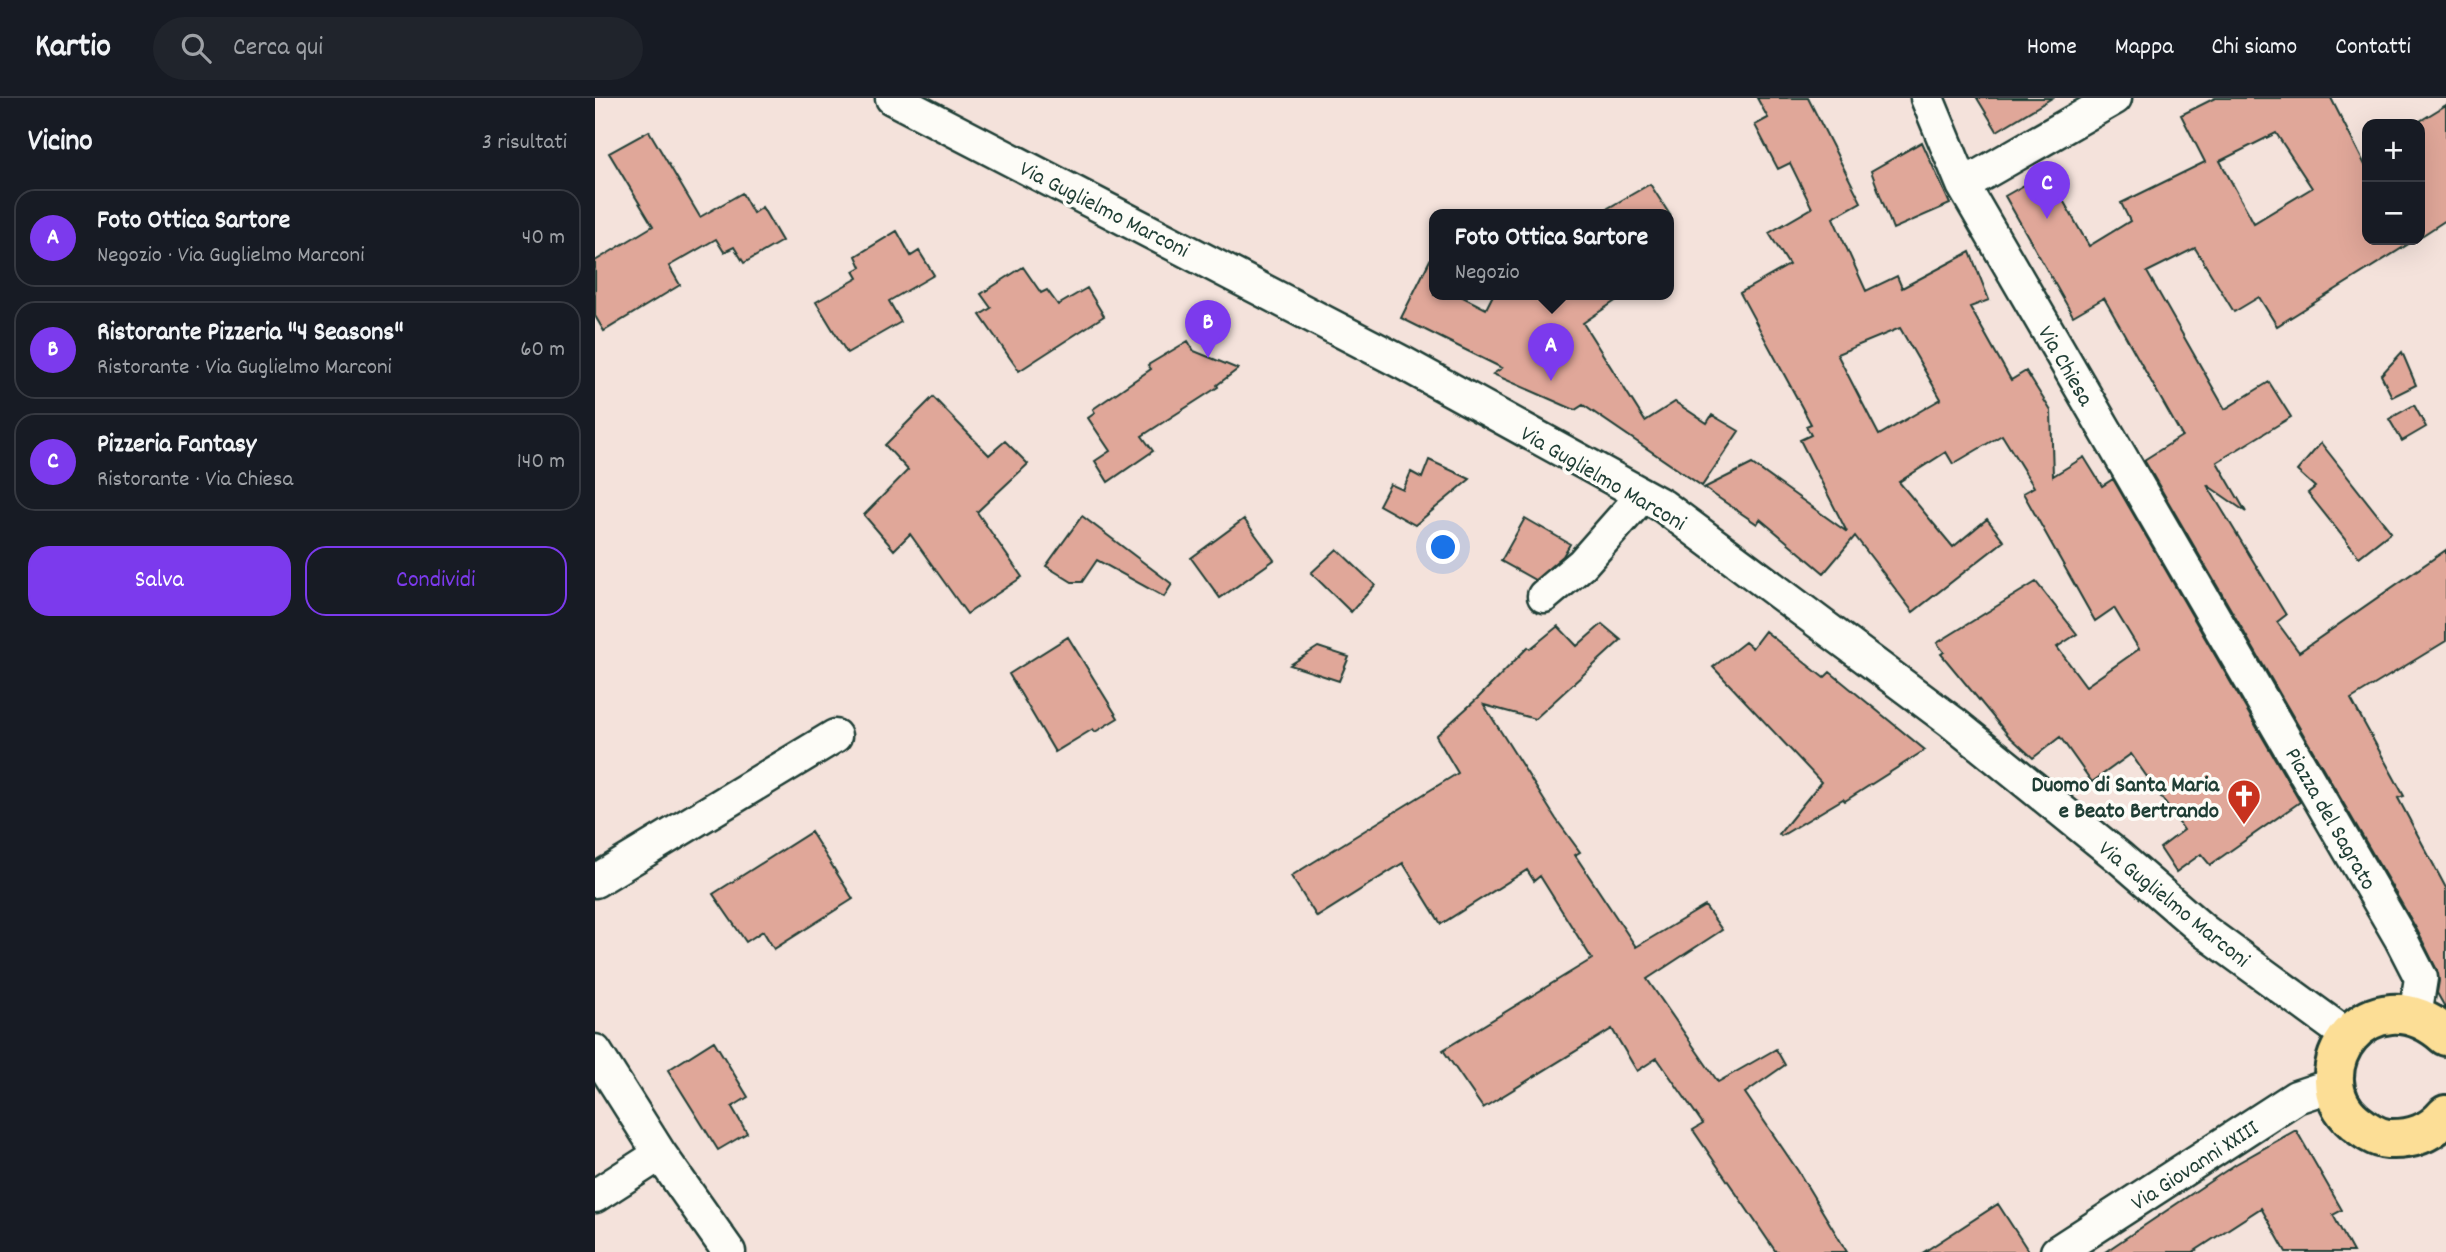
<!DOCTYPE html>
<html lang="it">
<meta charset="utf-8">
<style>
body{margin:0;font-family:Dekko,sans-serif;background:#20242c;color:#f1f3f6}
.controls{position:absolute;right:21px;top:21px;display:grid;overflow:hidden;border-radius:14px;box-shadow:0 7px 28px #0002}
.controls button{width:63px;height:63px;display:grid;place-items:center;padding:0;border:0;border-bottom:2px solid #363941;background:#171b24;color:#f1f3f6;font:35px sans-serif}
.you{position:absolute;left:849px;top:450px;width:24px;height:24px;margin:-18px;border:5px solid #fff;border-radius:50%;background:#1a73e8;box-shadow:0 0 0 10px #1a73e833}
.badge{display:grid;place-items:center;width:46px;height:46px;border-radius:50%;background:#7c3aed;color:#fff;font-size:23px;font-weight:700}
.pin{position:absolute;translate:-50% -58px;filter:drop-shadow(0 2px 4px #0008)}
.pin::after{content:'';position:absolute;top:37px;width:24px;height:21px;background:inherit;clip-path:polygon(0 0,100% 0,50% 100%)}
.popup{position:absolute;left:834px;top:111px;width:245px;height:91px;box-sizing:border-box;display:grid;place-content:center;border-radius:14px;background:#171b24;filter:drop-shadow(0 2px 5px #0005);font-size:23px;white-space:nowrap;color:#9ea1a6}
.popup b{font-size:26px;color:#f1f3f6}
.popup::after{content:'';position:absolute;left:50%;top:100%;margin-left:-14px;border:14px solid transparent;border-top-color:#171b24}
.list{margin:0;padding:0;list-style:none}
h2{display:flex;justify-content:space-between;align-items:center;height:91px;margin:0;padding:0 28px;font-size:30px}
h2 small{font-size:23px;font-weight:400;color:#9ea1a6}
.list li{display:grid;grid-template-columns:46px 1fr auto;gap:21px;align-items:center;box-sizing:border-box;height:98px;margin:0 14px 14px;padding:0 14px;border:2px solid #363941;border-radius:21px}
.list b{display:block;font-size:26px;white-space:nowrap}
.list p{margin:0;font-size:23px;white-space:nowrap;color:#9ea1a6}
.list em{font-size:23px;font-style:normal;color:#9ea1a6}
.actions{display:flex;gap:14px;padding:21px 28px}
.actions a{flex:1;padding:16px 0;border:2px solid #7c3aed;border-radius:21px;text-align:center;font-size:24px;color:#7c3aed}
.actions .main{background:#7c3aed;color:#fff}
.icon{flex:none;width:38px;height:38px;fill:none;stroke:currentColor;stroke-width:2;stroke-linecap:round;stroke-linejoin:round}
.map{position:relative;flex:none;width:1851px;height:1154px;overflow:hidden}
header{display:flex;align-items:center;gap:42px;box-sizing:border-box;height:98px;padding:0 35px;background:#171b24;border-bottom:2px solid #363941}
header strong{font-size:33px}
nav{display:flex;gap:38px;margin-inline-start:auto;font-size:24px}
.search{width:490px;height:63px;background:#20242c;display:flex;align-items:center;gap:18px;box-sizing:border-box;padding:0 24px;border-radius:38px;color:#9ea1a6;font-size:26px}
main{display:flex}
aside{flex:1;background:#171b24}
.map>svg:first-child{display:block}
.building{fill:#e0a799;stroke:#1f3d34;stroke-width:2;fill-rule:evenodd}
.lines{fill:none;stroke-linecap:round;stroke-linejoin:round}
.minor-casing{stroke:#1f3d34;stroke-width:37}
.major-casing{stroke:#1f3d34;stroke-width:44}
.minor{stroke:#fdfcf7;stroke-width:32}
.major{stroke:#fcde96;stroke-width:38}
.labels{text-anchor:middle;stroke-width:7;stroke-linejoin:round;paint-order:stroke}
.street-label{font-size:23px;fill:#1f3d34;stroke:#fdfcf7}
.poi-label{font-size:23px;font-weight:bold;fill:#1f3d34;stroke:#fdfcf7;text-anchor:end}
</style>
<header>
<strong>Kartio</strong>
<div class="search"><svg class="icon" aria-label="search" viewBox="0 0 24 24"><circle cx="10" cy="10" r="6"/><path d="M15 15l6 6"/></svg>Cerca qui</div>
<nav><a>Home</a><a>Mappa</a><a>Chi siamo</a><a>Contatti</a></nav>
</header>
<main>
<aside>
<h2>Vicino<small>3 risultati</small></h2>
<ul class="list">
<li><span class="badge">A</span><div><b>Foto Ottica Sartore</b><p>Negozio · Via Guglielmo Marconi</p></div><em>40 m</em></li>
<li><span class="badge">B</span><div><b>Ristorante Pizzeria &quot;4 Seasons&quot;</b><p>Ristorante · Via Guglielmo Marconi</p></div><em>60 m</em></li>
<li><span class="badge">C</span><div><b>Pizzeria Fantasy</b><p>Ristorante · Via Chiesa</p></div><em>140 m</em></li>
</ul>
<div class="actions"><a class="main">Salva</a><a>Condividi</a></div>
</aside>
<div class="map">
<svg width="1851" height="1154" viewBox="0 0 1851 1154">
<rect width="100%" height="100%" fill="#f4e2db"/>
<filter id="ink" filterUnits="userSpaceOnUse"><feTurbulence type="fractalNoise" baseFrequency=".0143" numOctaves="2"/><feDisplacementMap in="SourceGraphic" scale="14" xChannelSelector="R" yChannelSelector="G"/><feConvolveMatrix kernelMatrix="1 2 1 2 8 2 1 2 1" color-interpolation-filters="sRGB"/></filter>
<g filter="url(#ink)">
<path class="building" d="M1162 0H1213L1266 104 1238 120 1271 193 1302 178 1307 190 1375 154 1394 202 1375 209 1416 282 1431 273 1456 313 1458 378 1489 359 1507 388 1518 381 1705 704 1615 767 1606 756 1581 774 1565 750 1589 732 1536 656 1497 684 1465 639 1438 660 1413 637 1346 556 1349 554 1342 545 1441 484 1482 536 1462 549 1491 588 1544 551 1519 510 1500 523 1428 395 1439 389 1407 337 1358 366 1351 354 1304 384 1358 449 1392 421 1409 443 1318 514 1260 438 1229 475 1165 421 1162 426 1109 390 1157 366 1252 434 1205 342 1216 337 1211 328 1216 326 1145 195 1194 167 1174 135 1217 110 1195 65 1183 71 1160 27 1173 20ZM1305 230 1346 301 1284 337 1242 256Z
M1382 0H1457L1402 33Z
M1620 0H1736L1772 71V142H1820L1682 228 1664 199 1639 214 1600 150 1552 174 1630 311 1674 284 1696 319 1622 364 1651 414 1612 387 1691 517 1682 524 1704 554 1851 452V543L1756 601 1809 698 1803 700 1851 790V911L1842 895 1844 883 1842 872 1822 832 1549 362 1587 338 1509 200 1478 218 1410 98 1452 74 1494 148 1535 123 1526 105 1610 64 1586 17ZM1681 35 1717 90 1659 125 1625 63Z
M1851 7V122L1825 139V23Z
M54 33 105 119 147 95 158 115 167 109 187 143 149 165 139 149 129 154 121 141 74 168 85 187 9 233 0 218V163L58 128 14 55Z
M1327 44 1355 106 1298 131 1276 73Z
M1055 86 1075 117H1001Z
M302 133 316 158 324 153 339 177 294 203 306 224 252 255 221 204 263 180 259 173 266 169 261 158Z
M839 154V197H864L891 211 898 197H1029L988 225 1050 323 1080 304 1112 325 1117 317 1144 333 1107 388 988 307 980 312 898 276 907 270 806 220Z
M428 169 446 195 452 192 463 207 492 190 509 218 424 273 385 217 396 210 386 196Z
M593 243 599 253 643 271 622 287 623 289 547 338 558 353 513 384 500 363 515 353 493 320 500 315 498 311 556 271 553 267Z
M1807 254 1821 287 1797 299 1786 277Z
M338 299 394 357 410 343 433 366 382 414 427 479 372 516 315 436 299 452 269 417 313 372 290 347Z
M1819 307 1831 329 1807 343 1794 321Z
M1726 345 1796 434 1764 459 1713 395 1720 389 1702 373Z
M834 362 875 381 820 427 784 407 795 386 808 392 816 374 827 380Z
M487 418 577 486 569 499 502 462 487 484H477L451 468Z
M930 420 975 446 968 458 940 482 906 463Z
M649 421 679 462 625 500 596 460Z
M742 451 780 487 756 514 716 475Z
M1007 526 1026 542 940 621 889 607 961 721 985 754 980 757 1041 849 1110 808 1127 832 1052 881 1123 984 1181 951 1190 967 1150 995 1203 1073 1252 1154H1181L1098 1032 1108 1026 1062 960 1042 973 1017 931 888 1010 848 952 997 861 945 778 939 783 932 772 846 826 808 765 722 819 696 778 863 675 841 638 884 599 933 549 935 551 963 528 982 548Z
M1170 533 1229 580 1235 574 1330 652 1250 703 1248 701 1186 738 1184 736 1226 684 1118 569 1150 544 1157 550Z
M473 539 523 620 500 634 498 631 460 654 414 576Z
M723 549 754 559 744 583 695 567Z
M216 734 258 801 179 851 168 833 151 844 118 796Z
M119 943 153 999 137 1009 152 1035 123 1052 73 972Z
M1701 1032 1747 1112 1738 1117 1758 1154H1691L1666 1110 1598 1154H1510L1641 1066Z
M1403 1106 1434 1154H1329Z"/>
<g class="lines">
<g class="minor-casing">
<path id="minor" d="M297 0 808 265 1068 408 1357 624 1525 760 1609 833 1753 938
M1332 0 1368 87 1806 841 1826 880 1820 918
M1368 87 1520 0
M949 498 987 466 1048 397
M0 783 240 638
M0 953 65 1056 0 1098
M65 1056 134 1154
M1462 1154 1701 999 1740 986"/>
</g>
<g class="major-casing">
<path id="major" d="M1851 938C1774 870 1702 976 1760 1024 1770 1032 1781 1040 1793 1041 1817 1042 1836 1035 1851 1017"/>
</g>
<use href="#minor" class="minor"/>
<use href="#major" class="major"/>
</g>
</g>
<defs>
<g id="church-pin" transform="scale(1.75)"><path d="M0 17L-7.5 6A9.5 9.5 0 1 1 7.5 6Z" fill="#c8321e" stroke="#fdfcf7"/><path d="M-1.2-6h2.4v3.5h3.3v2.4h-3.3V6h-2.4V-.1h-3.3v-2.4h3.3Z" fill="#fff"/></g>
</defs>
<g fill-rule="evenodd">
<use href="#church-pin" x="1649" y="698"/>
</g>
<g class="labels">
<g class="street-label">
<text transform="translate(510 110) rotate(27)" y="8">Via Guglielmo Marconi</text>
<text transform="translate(1472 267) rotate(60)" y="8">Via Chiesa</text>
<text transform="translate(1009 379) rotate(30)" y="8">Via Guglielmo Marconi</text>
<text transform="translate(1737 720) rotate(60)" y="8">Piazza del Sagrato</text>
<text transform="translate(1580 805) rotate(39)" y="8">Via Guglielmo Marconi</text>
<text transform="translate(1599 1066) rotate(-33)" y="8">Via Giovanni XXIII</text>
</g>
<g class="poi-label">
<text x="1624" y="693">Duomo di Santa Maria<tspan x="1624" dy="26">e Beato Bertrando</tspan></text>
</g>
</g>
</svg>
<div class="controls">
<button>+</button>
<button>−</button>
</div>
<div class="you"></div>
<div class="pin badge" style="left:956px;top:283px">A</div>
<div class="popup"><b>Foto Ottica Sartore</b>Negozio</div>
<div class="pin badge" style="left:613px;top:260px">B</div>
<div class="pin badge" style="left:1452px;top:121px">C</div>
</div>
</main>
